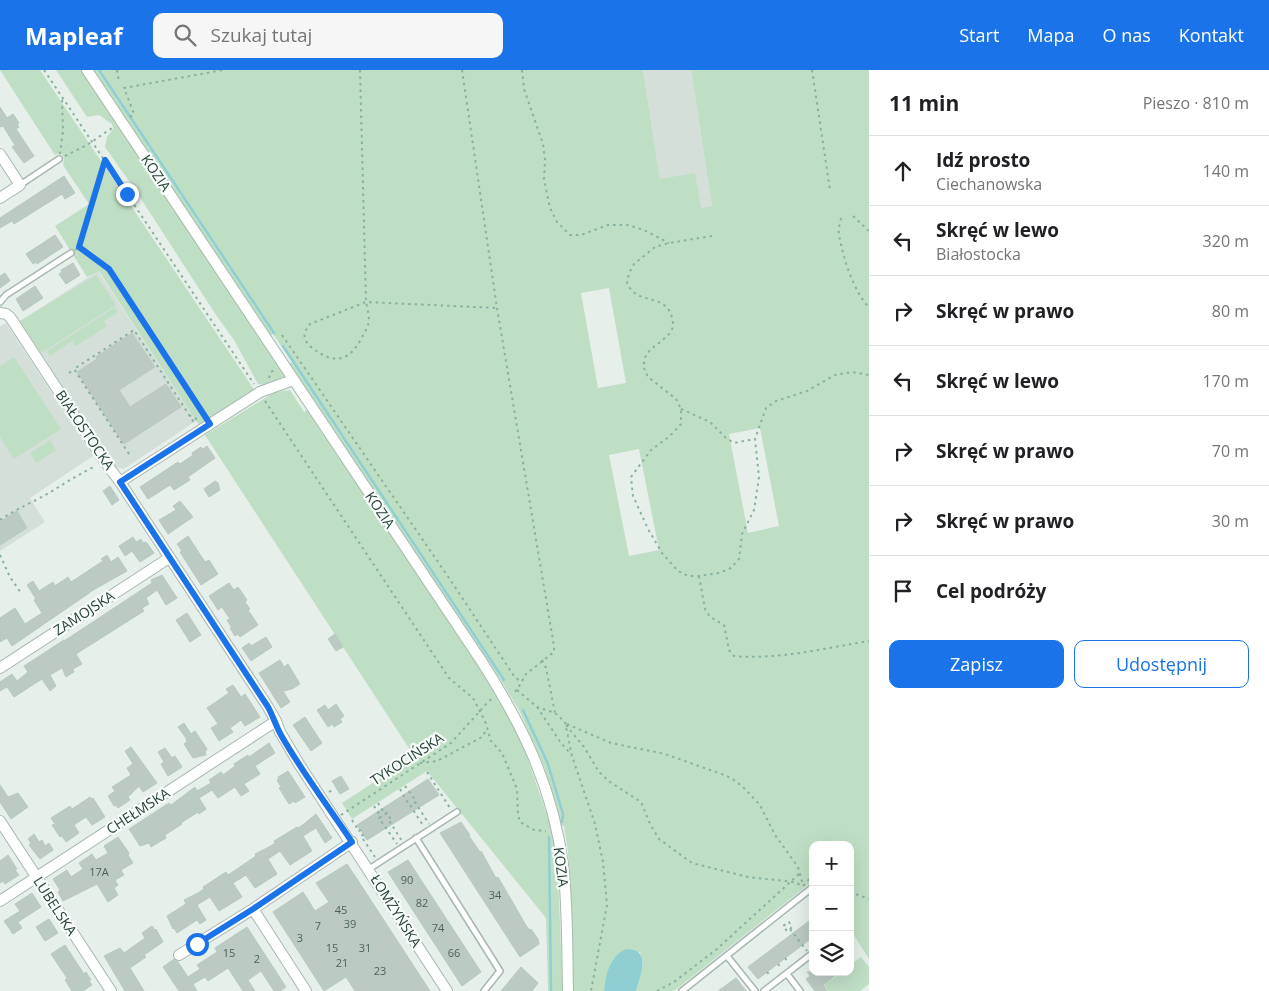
<!DOCTYPE html>
<html lang="pl">
<meta charset="utf-8">
<style>
body{margin:0;font-family:"Open Sans",sans-serif;background:#f6f6f6;color:#202124}
.controls{position:absolute;right:15px;bottom:15px;display:grid;overflow:hidden;border-radius:10px;box-shadow:0 5px 20px #0002}
.controls button{width:45px;height:45px;display:grid;place-items:center;padding:0;border:0;border-bottom:1px solid #e0e0e0;background:#fff;color:#202124;font:25px sans-serif}
.stop{position:absolute;width:15px;height:15px;margin:-11px;border:4px solid #1a73e8;border-radius:50%;background:#fff}
.stop.end{background:#1a73e8;border-color:#fff;box-shadow:0 1px 5px #0008}
.list{margin:0;padding:0;list-style:none}
h2{display:flex;justify-content:space-between;align-items:center;height:65px;margin:0;padding:0 20px;font-size:21px}
h2 small{font-size:16px;font-weight:400;color:#757577}
.list li{display:grid;grid-template-columns:32px 1fr auto;gap:15px;align-items:center;box-sizing:border-box;height:70px;padding:0 20px;border-top:1px solid #e0e0e0}
.list b{display:block;font-size:19px;white-space:nowrap}
.list p{margin:0;font-size:16px;white-space:nowrap;color:#757577}
.list em{font-size:16px;font-style:normal;color:#757577}
.actions{display:flex;gap:10px;padding:15px 20px}
.actions a{flex:1;padding:11px 0;border:1px solid #1a73e8;border-radius:10px;text-align:center;font-size:18px;color:#1a73e8}
.actions .main{background:#1a73e8;color:#fff}
.icon{flex:none;width:28px;height:28px;fill:none;stroke:currentColor;stroke-width:2;stroke-linecap:round;stroke-linejoin:round}
.map{position:relative;flex:none;width:869px;height:921px;overflow:hidden}
header{display:flex;align-items:center;gap:30px;box-sizing:border-box;height:70px;padding:0 25px;background:#1a73e8;color:#fff}
header strong{font-size:24px}
nav{display:flex;gap:28px;margin-inline-start:auto;font-size:18px}
.search{width:350px;height:45px;background:#f6f6f6;display:flex;align-items:center;gap:12px;box-sizing:border-box;padding:0 18px;border-radius:10px;color:#757577;font-size:19px}
main{display:flex}
aside{flex:1;background:#fff}
.map>svg:first-child{display:block}
.built{fill:#d4dfd9}
.green{fill:#bfdfc5;fill-rule:evenodd}
.water{fill:#8fcfd3}
.lines{fill:none;stroke-linecap:round;stroke-linejoin:round}
.stream{stroke:#8fcfd3;stroke-width:2.5}
.building{fill:#bbcac3;stroke:#b8c9c0}
.service-casing{stroke:#a8b7b1;stroke-width:8}
.minor-casing{stroke:#a8b7b1;stroke-width:12}
.path{stroke:#87b2a0;stroke-width:2;stroke-dasharray:2.5 4;stroke-linecap:butt}
.service{stroke:#fff;stroke-width:5}
.minor{stroke:#fff;stroke-width:10}
.route{stroke:#1a73e8;stroke-width:6}
.labels{text-anchor:middle;stroke-width:4.5;stroke-linejoin:round;paint-order:stroke}
.number-label{font-size:11px;fill:#4a635a}
.street-label{font-size:14px;fill:#244137;stroke:#f7fbf9}
</style>
<header>
<strong>Mapleaf</strong>
<div class="search"><svg class="icon" aria-label="search" viewBox="0 0 24 24"><circle cx="10" cy="10" r="6"/><path d="M15 15l6 6"/></svg>Szukaj tutaj</div>
<nav><a>Start</a><a>Mapa</a><a>O nas</a><a>Kontakt</a></nav>
</header>
<main>
<div class="map">
<svg width="869" height="921" viewBox="0 0 869 921">
<rect width="100%" height="100%" fill="#e6efea"/>
<path class="built" d="M643 0H691L712 136 701 138 660 109Z
M98 201 196 351 124 399 115 397 20 251Z
M6 253 93 386 30 428 45 452 0 481V256Z"/>
<path class="green" d="M0 0H40L255 321 201 356 196 351 99 201 87 207 55 156 89 134 63 95 64 89 61 83 55 85 53 82Z
M56 0H82L286 308 265 315 258 314 234 270 216 245 136 121 105 77 107 67 113 59 112 54 99 45 87 47Z
M93 0H643L660 109 695 103 701 138 712 136 691 0H869V889L850 859V775H813V811L674 921H636L643 894 640 882 614 888 605 911 604 921H573L568 782 564 756H561L544 696 519 640 502 612 288 295 292 292 273 264 269 266ZM609 218 626 313 598 318 581 223ZM760 358 779 456 748 463 729 364ZM639 379 659 480 629 486 609 385Z
M96 205 116 235 41 283 20 251Z
M115 237 118 242 104 251 107 256 76 276 72 271 50 286 47 281Z
M14 287 61 359 14 389 0 367V296Z
M290 320 304 342 307 340 496 622 525 681 551 757 554 773 558 807 563 921H548L546 848 427 701 352 749 342 733 414 686 205 365 275 322Z
M50 370 56 380 36 393 30 383Z
M861 887 869 897V914L860 921H828L824 915 841 902H850V895Z"/>
<path class="water" d="M628 879C652 880 640 906 636 921H604C605 906 611 882 628 879Z"/>
<g class="lines">
<path class="stream" d="M99 0 274 263
M283 276 504 610
M523 640 548 694 563 744 562 752
M549 767 551 921"/>
</g>
<path class="building" d="M0 37 7 48 13 44 19 53 17 54 19 57 16 59 34 86 24 93 12 77 15 75 3 56 0 57Z
M64 106 75 123 65 129 62 124 14 154 12 151 0 158V148Z
M55 165 63 177 37 194 36 192 33 194 26 184Z
M73 193 80 205 66 214 59 204 62 202 61 200Z
M5 203 10 211 0 218V206Z
M35 216 43 228 23 241 16 229Z
M132 263 155 297 119 320 130 337 166 314 181 337 124 374 77 302 97 289 96 287Z
M207 376 215 388 188 407 190 410 174 420 170 415 148 429 140 417 178 392 180 394 193 385 192 383 201 377 203 379Z
M215 411 218 413 220 420 209 427 204 419Z
M110 416 119 430 112 435 103 421Z
M180 431 193 447 168 464 159 450 176 440 173 436Z
M17 441 27 458 0 475V452Z
M188 466 205 492 209 490 218 504 201 515 180 482 182 481 177 474Z
M133 467 136 472 141 469 143 473 146 472 154 483 140 492 132 481 125 486 119 476Z
M107 485 111 492 118 487 127 501 95 519 12 576 7 568 0 572V548L15 538 25 554 42 543 34 530 36 529 27 515 33 511 39 521 53 512 55 516 68 507 71 512 103 491 101 489Z
M162 505 177 528 166 535 157 520 146 528 149 534 142 538 144 541 76 584 82 594 73 599 74 602 66 607 62 598 50 605 56 616 50 621 42 609 14 627 7 617 0 621V612L12 604 17 611 28 602 24 596 64 570V571L152 513 151 510Z
M229 513 234 520 238 517 247 530 245 532 250 539 248 540 258 555 240 567 238 564 235 566 230 558H232L227 550 230 549 222 537 218 540 209 526Z
M187 543 201 565 190 572 176 550Z
M335 564 343 577 336 581 328 569Z
M266 567 272 577 251 591 242 578 249 573 251 576Z
M280 590 284 597 288 594 300 614 292 619 283 621 290 632 281 638 259 603Z
M233 615 241 627 245 624 260 647 245 656 241 650 230 658 233 662 219 671 211 658 218 654 207 638 229 623 226 619Z
M336 634 344 646 340 649 342 652 334 657 332 654 328 657 317 640 325 635 328 640Z
M305 647 322 673 311 681 293 655Z
M184 653 191 664 195 661 207 679 205 682 206 685 193 688 184 674 187 672 186 668 178 657Z
M269 673 275 683 255 696 260 704 244 714 249 721 241 726 235 717 218 728 212 720 199 728 206 739 199 744 198 742 181 753 182 754 165 765 166 768 151 777 149 773 140 776 129 759 169 733 171 735 195 717 197 721 211 713 209 710 221 702 223 705 235 696 234 694 240 690 248 685 249 687Z
M131 677 157 713 143 722 139 716 128 727 130 730 118 738 116 735 114 736 108 726 115 721 112 717 131 705 127 698 133 694 125 681Z
M165 678 172 688 175 686 182 697 168 706 161 694 164 692 158 682Z
M288 701 305 727 295 733 294 731 289 734 279 718 281 717 277 710 279 709 278 707Z
M341 706 349 719 340 724 332 711Z
M428 709 439 725 367 770 357 755Z
M0 715 8 727 18 723 28 737 11 749 0 732Z
M90 727 91 729 93 728 105 747 92 755 86 747 74 755 79 763 66 772 62 766 60 767 52 755 55 754 51 748 70 736 72 739Z
M316 744 332 768 325 773 316 758 303 766 312 781 290 795 280 781 268 789 277 804 255 818 246 805 233 813 242 827 219 841 210 827 197 835 206 850 200 854 197 850 177 863 174 858 173 859 167 846 186 834 184 830 198 823 204 819 203 817 226 802 228 805 234 801 256 786 255 784 269 777 275 773 274 771 297 757 298 758 304 754Z
M461 752 470 765 469 766 480 782 481 781 496 808 498 807 527 857 530 860 531 859 538 869 539 874 520 887 440 763Z
M34 764 39 772 42 770 45 776 49 773 53 780 40 789 29 775 31 773 28 769Z
M118 767 129 783 128 785 133 793 121 800 124 805 115 810 118 815 114 818 118 825 108 832 97 814 63 831 58 822 60 820 53 809 67 800 71 807 83 799 79 793 92 784 96 790 108 783 104 776Z
M8 785 17 799 15 800 19 805 5 814 3 811 0 813V791Z
M408 790 481 902 462 916 388 802Z
M347 794 359 812 430 921H355L346 907 324 921 273 842 303 822 315 841 329 832 316 813Z
M32 823 41 837 18 852 22 858 13 864 4 851 20 841 15 834Z
M813 848V867L758 909 748 897Z
M49 849 58 863 45 871 36 857Z
M152 856 155 860 156 859 163 872 144 885 146 887 130 898 144 921H125L104 886 120 878 124 883 145 868 142 863Z
M247 857 286 917 280 921H274L261 901 248 910 255 921H243L228 898 208 911 205 907 193 914 197 921H179L163 897 174 889 178 892 188 907 200 899 197 895 217 882 215 878Z
M65 875 84 904 86 902 91 910 89 911 92 915 83 921H72L65 910 67 908 51 884Z
M521 897 538 913 532 921H501Z
M807 902H839L823 915 827 921H815L806 909 810 906Z
M736 908 746 921H718Z"/>
<g class="lines">
<g class="service-casing">
<path id="service" d="M20 115 59 89
M0 232 6 225 71 183
M416 768 500 901 484 921
M369 799 457 742
M727 886 755 921
M787 904 800 921
M682 921 813 817
M764 921 813 883"/>
</g>
<g class="minor-casing">
<path id="minor" d="M87 0 482 592C523 656 553 718 563 795 568 837 567 879 568 921
M0 84 20 115 0 128
M0 243 6 244 10 247 105 392 120 412 268 637 276 651 280 662 299 694 447 921
M120 412 260 322 293 310
M0 598 169 488
M0 751 111 921
M0 831 276 651
M253 839 306 921
M179 885 253 839 352 772"/>
</g>
<path class="path" d="M44 0 254 314
M117 0 119 12
M360 0 366 232C370 251 371 252 361 269 351 288 338 295 318 282 313 279 306 274 305 268 303 263 307 258 310 254L366 232 497 238
M462 0 497 238 554 576V582L526 604 517 620 512 624
M522 0 524 19 543 74 545 90 544 109 550 138 557 152 570 165H581L608 155H627L644 160 669 173
M812 0 830 120
M130 47 134 44 124 18 223 0
M60 84 63 61 62 26
M65 86 87 75 115 56
M853 146 869 161
M841 148C840 154 838 159 839 164 842 185 854 223 869 237
M712 166 669 173 655 177 634 194 629 203 627 213C638 238 669 220 673 253 674 267 653 274 646 285 645 288 644 293 643 296L648 307 676 329 681 339V354L670 366 651 380 631 407 633 426 648 459 662 483 678 501 688 506H699L719 503 731 498 739 489 742 464 754 440 759 407 755 369 766 338 776 331 807 321 835 305 852 302 869 305
M79 177 109 199 205 346
M75 180 79 177 105 90
M282 265 449 508 514 606 521 612
M69 303 74 299
M269 308 271 302 276 299
M265 331 449 608 473 628 485 651 491 671 502 683 517 719 518 745 520 752 534 760 546 761
M681 339 710 352 726 368 734 373 755 369
M189 345 198 350
M129 384 74 299 134 260 195 354
M0 450C12 442 22 437 34 431 56 420 74 406 96 396
M0 485 10 507 21 523
M699 506 705 539 710 547 724 555 729 580 734 586C779 590 825 578 869 571
M542 590 546 598 555 643
M517 620 537 637 555 643 565 652 572 686 595 754 603 792 607 835 591 921
M537 637 561 673 571 684
M567 654 611 673 665 684 727 706 737 712 745 719 760 735 775 765 798 797 803 815
M566 655 584 677 599 702 610 712 641 732 650 754 659 769 692 793 748 807 794 812 803 816 813 805
M420 693 437 691 482 667 487 659
M427 702 450 738
M405 716 416 731 415 732 429 754
M400 719 409 735H410L424 757
M329 722 334 719
M378 733 385 744 387 743 390 748 388 749 402 771
M374 736 381 747 379 748 397 774
M341 745 451 673 489 631 493 628
M352 750 359 761 360 760 363 765 361 766 375 787
M850 822 869 829
M790 859 792 857 789 852 783 856 787 861 790 859 807 881
M785 888 789 893
M778 894 782 899
M767 902 771 907
M657 921 674 912 717 879 799 804"/>
<use href="#service" class="service"/>
<use href="#minor" class="minor"/>
</g>
<g class="lines">
<path class="route" d="M127 124 105 90 79 177 109 199 210 354 120 412 268 637C273 646 276 656 281 665 302 702 328 736 352 772L253 839 197 874"/>
</g>
<g class="labels">
<g class="number-label">
<text x="99" y="806">17A</text>
<text x="407" y="814">90</text>
<text x="495" y="829">34</text>
<text x="422" y="837">82</text>
<text x="341" y="844">45</text>
<text x="350" y="858">39</text>
<text x="318" y="860">7</text>
<text x="438" y="862">74</text>
<text x="300" y="872">3</text>
<text x="332" y="882">15</text>
<text x="365" y="882">31</text>
<text x="229" y="887">15</text>
<text x="454" y="887">66</text>
<text x="257" y="893">2</text>
<text x="342" y="897">21</text>
<text x="380" y="905">23</text>
</g>
<g class="street-label">
<text transform="translate(156 103) rotate(56)" y="5">KOZIA</text>
<text transform="translate(85 360) rotate(56)" y="5">BIAŁOSTOCKA</text>
<text transform="translate(380 440) rotate(56)" y="5">KOZIA</text>
<text transform="translate(84 543) rotate(-33)" y="5">ZAMOJSKA</text>
<text transform="translate(407 689) rotate(-33)" y="5">TYKOCIŃSKA</text>
<text transform="translate(138 741) rotate(-33)" y="5">CHEŁMSKA</text>
<text transform="translate(561 797) rotate(83)" y="5">KOZIA</text>
<text transform="translate(55 836) rotate(57)" y="5">LUBELSKA</text>
<text transform="translate(396 841) rotate(58)" y="5">ŁOMŻYŃSKA</text>
</g>
</g>
</svg>
<div class="controls">
<button>+</button>
<button>−</button>
<button><svg class="icon" aria-label="layers" viewBox="0 0 24 24"><path d="M12 4l9 5-9 5-9-5zM3 14l9 5 9-5"/></svg></button>
</div>
<div class="stop" style="left:197px;top:874px"></div>
<div class="stop end" style="left:127px;top:124px"></div>
</div>
<aside>
<h2>11 min<small>Pieszo · 810 m</small></h2>
<ul class="list">
<li><svg class="icon" aria-label="ahead" viewBox="0 0 24 24"><path d="M12 20V5M6 11l6-6 6 6"/></svg><div><b>Idź prosto</b><p>Ciechanowska</p></div><em>140 m</em></li>
<li><svg class="icon" aria-label="left" viewBox="0 0 24 24"><path d="M17 20v-9H6M10 6l-5 5 5 5"/></svg><div><b>Skręć w lewo</b><p>Białostocka</p></div><em>320 m</em></li>
<li><svg class="icon" aria-label="right" viewBox="0 0 24 24"><path d="M7 20v-9h11M14 6l5 5-5 5"/></svg><div><b>Skręć w prawo</b></div><em>80 m</em></li>
<li><svg class="icon" aria-label="left" viewBox="0 0 24 24"><path d="M17 20v-9H6M10 6l-5 5 5 5"/></svg><div><b>Skręć w lewo</b></div><em>170 m</em></li>
<li><svg class="icon" aria-label="right" viewBox="0 0 24 24"><path d="M7 20v-9h11M14 6l5 5-5 5"/></svg><div><b>Skręć w prawo</b></div><em>70 m</em></li>
<li><svg class="icon" aria-label="right" viewBox="0 0 24 24"><path d="M7 20v-9h11M14 6l5 5-5 5"/></svg><div><b>Skręć w prawo</b></div><em>30 m</em></li>
<li><svg class="icon" aria-label="arrive" viewBox="0 0 24 24"><path d="M6 21V4h12l-3 4 3 4H6"/></svg><div><b>Cel podróży</b></div></li>
</ul>
<div class="actions"><a class="main">Zapisz</a><a>Udostępnij</a></div>
</aside>
</main>
